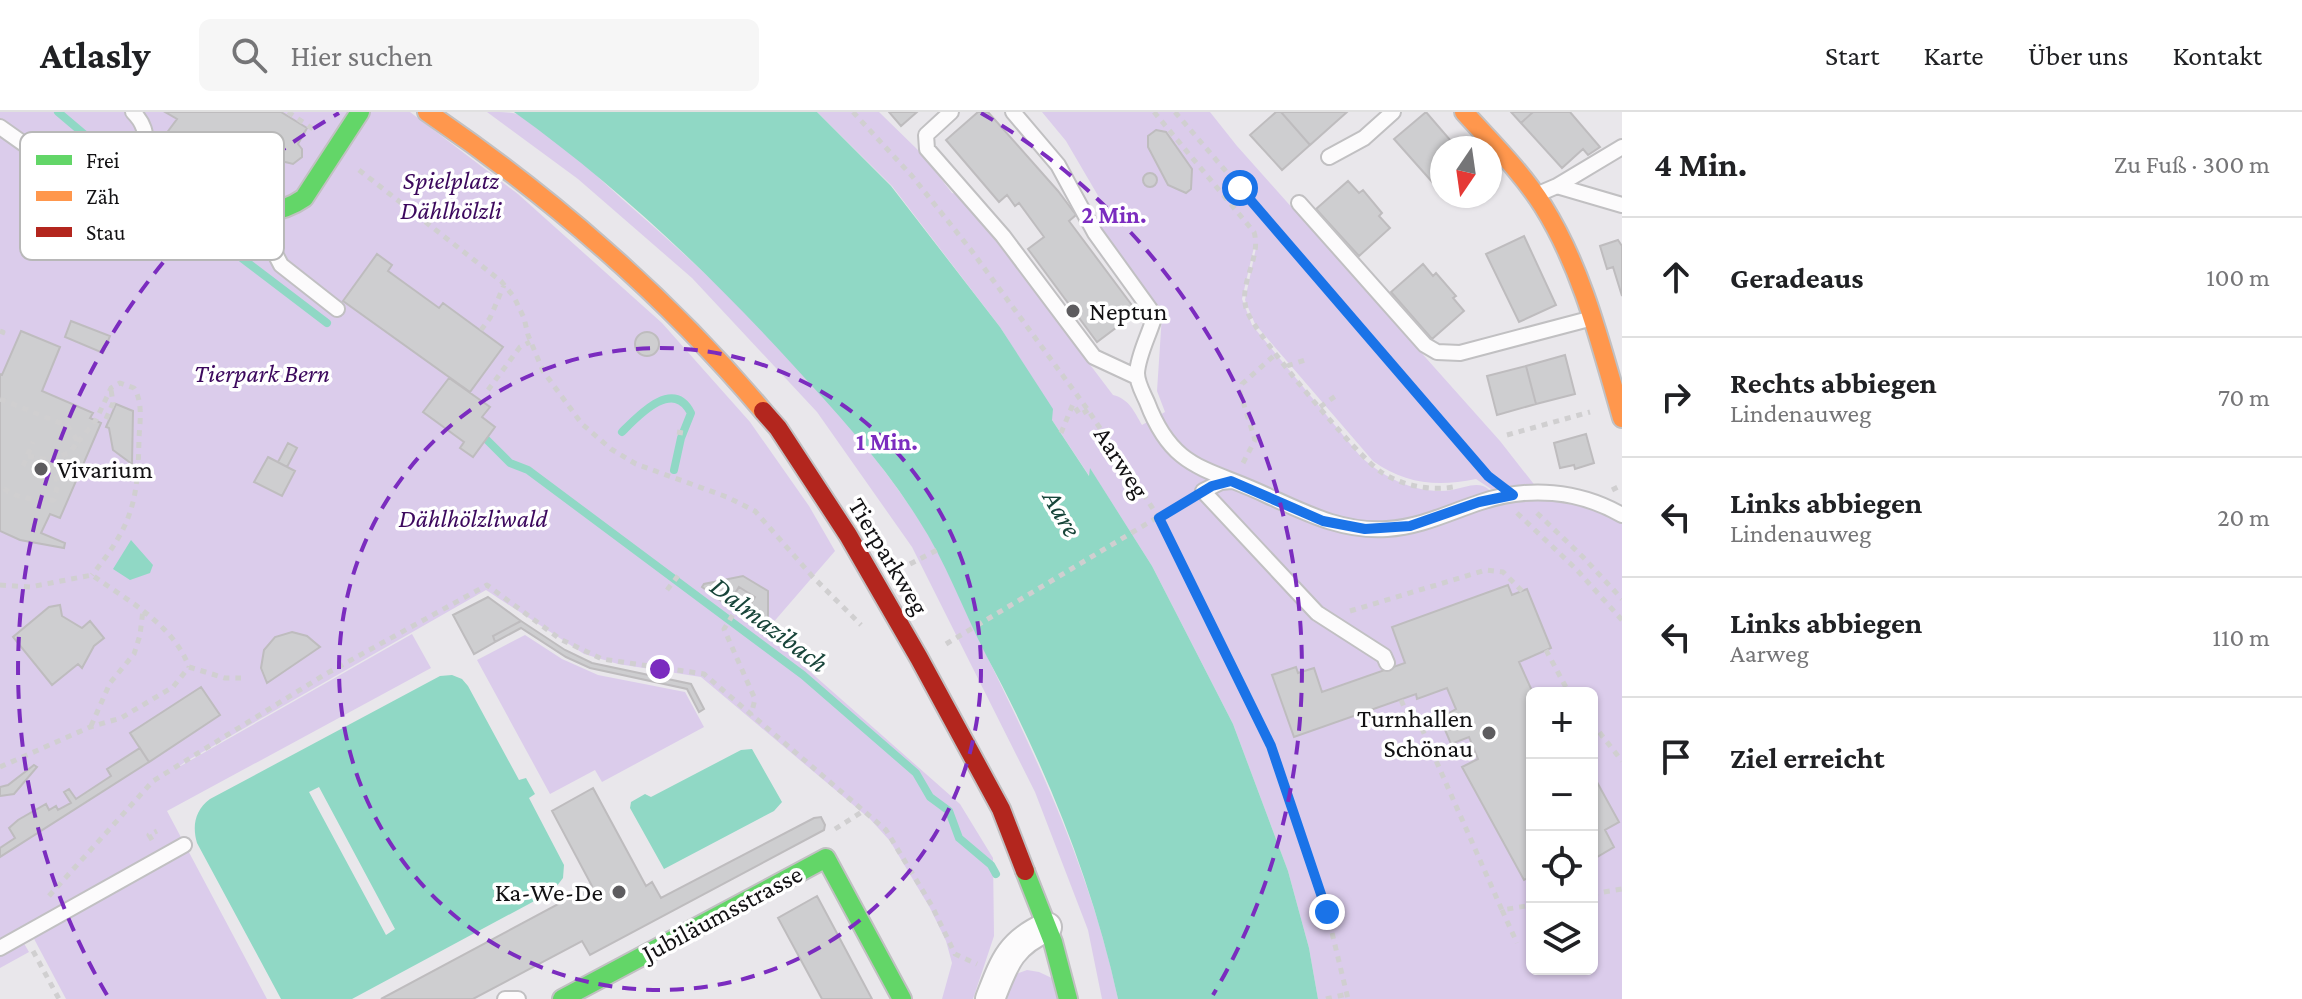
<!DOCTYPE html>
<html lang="de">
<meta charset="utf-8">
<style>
body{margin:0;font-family:"Crimson Pro",serif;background:#f6f6f6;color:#202124}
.controls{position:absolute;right:24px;bottom:24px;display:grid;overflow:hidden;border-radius:12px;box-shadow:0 2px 6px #0004}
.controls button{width:72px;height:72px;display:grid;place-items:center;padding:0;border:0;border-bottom:2px solid #e0e0e0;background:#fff;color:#202124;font:40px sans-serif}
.compass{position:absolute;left:1430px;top:24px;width:72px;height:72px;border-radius:50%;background:#fff;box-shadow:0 2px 6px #0004;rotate:193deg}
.stop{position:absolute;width:24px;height:24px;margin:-18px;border:6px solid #1a73e8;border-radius:50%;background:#fff}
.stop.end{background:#1a73e8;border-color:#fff;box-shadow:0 2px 8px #0008}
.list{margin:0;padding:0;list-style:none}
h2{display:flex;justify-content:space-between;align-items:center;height:104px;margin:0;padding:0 32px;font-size:34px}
h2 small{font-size:26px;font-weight:400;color:#757577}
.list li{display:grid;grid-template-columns:52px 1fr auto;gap:24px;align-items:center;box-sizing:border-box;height:120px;padding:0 32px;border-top:2px solid #e0e0e0}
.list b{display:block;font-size:30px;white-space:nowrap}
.list p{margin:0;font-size:26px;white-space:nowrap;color:#757577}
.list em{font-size:26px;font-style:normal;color:#757577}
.icon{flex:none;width:44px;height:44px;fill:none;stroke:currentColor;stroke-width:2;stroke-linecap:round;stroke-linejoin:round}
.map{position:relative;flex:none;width:1622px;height:887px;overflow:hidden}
header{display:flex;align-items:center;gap:48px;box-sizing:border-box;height:112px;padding:0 40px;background:#fff;border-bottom:2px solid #e0e0e0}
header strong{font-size:38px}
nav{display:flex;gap:44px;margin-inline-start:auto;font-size:28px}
.search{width:560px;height:72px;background:#f6f6f6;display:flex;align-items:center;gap:20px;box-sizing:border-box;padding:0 28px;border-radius:12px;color:#757577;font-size:30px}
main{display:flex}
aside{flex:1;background:#fff}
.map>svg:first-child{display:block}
.green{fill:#dbcceb;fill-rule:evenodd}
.water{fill:#90d8c5;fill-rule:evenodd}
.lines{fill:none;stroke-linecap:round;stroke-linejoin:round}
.stream{stroke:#90d8c5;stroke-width:8}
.building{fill:#ceced0;stroke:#bebcbe;stroke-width:2}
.lane-casing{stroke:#c1c0c2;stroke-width:18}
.street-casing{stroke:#c1c0c2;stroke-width:32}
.fast-casing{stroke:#c1c0c2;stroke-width:22}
.slow-casing{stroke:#c1c0c2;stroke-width:22}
.jam-casing{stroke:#c1c0c2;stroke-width:22}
.path{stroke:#d0cfd0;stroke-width:5;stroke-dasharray:6 6;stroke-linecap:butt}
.lane{stroke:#fcfbfc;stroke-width:14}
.street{stroke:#fcfbfc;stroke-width:28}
.fast{stroke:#63d668;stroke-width:18}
.slow{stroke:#ff974d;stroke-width:18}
.jam{stroke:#b3261e;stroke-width:18}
.route{stroke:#1a73e8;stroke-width:10}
.ring{fill:none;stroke:#7b2cbf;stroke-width:4;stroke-dasharray:14 10}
.poi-dot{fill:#5d5c5f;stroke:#fff;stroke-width:3}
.labels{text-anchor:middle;stroke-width:7;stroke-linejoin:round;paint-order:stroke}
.park-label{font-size:26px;font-style:italic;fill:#3c085d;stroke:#fff}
.poi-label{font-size:26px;fill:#121113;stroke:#fff;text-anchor:start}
.street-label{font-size:26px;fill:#121113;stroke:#fff}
.water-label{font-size:28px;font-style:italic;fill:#18453a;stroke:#fff}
.key{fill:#fff;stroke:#b8b8b8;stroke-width:2}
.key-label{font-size:22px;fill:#121113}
.centre{fill:#7b2cbf;stroke:#fff;stroke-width:4}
.ring-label{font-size:24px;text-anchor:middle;font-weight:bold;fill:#7b2cbf;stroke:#fff;stroke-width:7;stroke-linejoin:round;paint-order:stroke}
</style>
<header>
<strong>Atlasly</strong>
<div class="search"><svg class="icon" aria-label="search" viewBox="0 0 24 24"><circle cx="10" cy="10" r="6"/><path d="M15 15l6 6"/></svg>Hier suchen</div>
<nav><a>Start</a><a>Karte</a><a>Über uns</a><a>Kontakt</a></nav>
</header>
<main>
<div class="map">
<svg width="1622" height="887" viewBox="0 0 1622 887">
<rect width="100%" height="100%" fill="#e9e7eb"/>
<path class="green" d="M0 0H410L518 82 662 211 750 310 809 394 835 439 765 520 960 692 993 746 994 824 973 887H942L952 851 946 829 930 796 890 729 870 707 701 565 618 552 584 542 486 478 185 650 177 656 412 522 431 556 167 699 267 887H66L32 823 22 828 29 840 0 856Z
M487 0C496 0 509 0 517 2 553 20 598 66 629 93 735 185 837 287 916 403 944 445 962 493 984 538 1039 651 1092 763 1118 887H1102L1088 818 1035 680 912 435 817 300 692 166 578 67Z
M817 0H879L921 41 952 81 961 83 1113 283C1129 287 1134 299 1142 313L1165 300 1157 279 1162 203 1107 126 1096 105 1107 99 1066 29 1042 0H1210L1237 34 1500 329 1540 380 1500 383 1476 367C1437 375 1405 372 1373 349L1255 212 1245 188 1256 136 1254 135 1242 187 1252 213 1361 345C1386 367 1418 383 1452 378 1462 376 1474 371 1483 374 1490 377 1496 385 1502 390L1551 382 1622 404V887H1318L1309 836 1288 759 1233 612 1152 454 1091 358 1090 365 1052 308V297L1000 215 892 74ZM1532 581H1592V857H1532Z
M525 523 562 547 598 563 685 580 704 615 602 670 595 658 550 682 477 548Z
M1027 858 1039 860 1054 867 1060 887H1004L1016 862Z"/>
<path class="water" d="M514 0H817L891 74 1000 215 1053 297 1052 308 1089 364 1090 356 1152 454 1233 612 1288 759 1309 836 1318 887H1118C1092 767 1044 651 986 543 963 498 946 450 918 407 883 351 837 301 792 252 708 160 616 73 514 0Z
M131 428 153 453 150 461 130 468 113 457Z
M452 563 462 567 468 574 519 668 526 666 535 682 529 686 564 753 563 766 553 779 352 887H281L197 731C192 714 195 698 210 687L440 564ZM319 675 395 817 386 823 309 680Z
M752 637 782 690 774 699 664 757 630 696 631 690 645 682 651 685 741 638Z"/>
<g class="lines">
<path class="stream" d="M58 0 150 78 182 100
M202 116 327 211
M622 320C639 303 673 266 691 301L681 326 674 358
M486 327 510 351 528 358 803 563 916 661 930 685 949 699 959 726 991 753 996 762"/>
</g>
<path class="building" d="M165 0H281L307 16 298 32 302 37V45L293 52 281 49 270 65 229 39 222 58 208 69 197 72 177 69 160 50V30L177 7Z
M889 0H917L901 14Z
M978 0H988L1058 79 1076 103 1069 109 1137 200 1097 230 1028 137 1044 125 1019 91 1015 94 1007 83 999 90 946 28Z
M1276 0H1281L1310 33 1282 58 1250 23Z
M1281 0H1347L1310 33Z
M1426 0 1457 36H1442V81L1394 27Z
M1511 0H1533L1521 11Z
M1533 0H1570L1600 35 1588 43 1583 37 1562 56 1521 11Z
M1156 18 1166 20 1192 57 1191 77 1186 81 1168 73 1148 35V24Z
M1143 68a7 7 0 1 1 14 0a7 7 0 1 1-14 0Z
M1348 69 1359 81 1363 78 1382 101 1379 104 1390 116 1359 144 1316 97Z
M1524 124 1556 193 1519 210 1486 142Z
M1618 128 1622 134V184L1613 155 1607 157 1600 134Z
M377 142 392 153 388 159 439 196 443 191 503 235 470 280 343 189Z
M1423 152 1433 164 1436 161 1456 184 1453 186 1464 199 1432 227 1391 180Z
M71 209 110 224 103 241 65 225Z
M21 219 60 235 42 279 93 301 90 306 101 311 60 406 50 402 41 421 65 431 64 436 20 428 0 419V262L2 263Z
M635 232a12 12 0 1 1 24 0a12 12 0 1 1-24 0Z
M1565 243 1575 282 1536 292 1526 254Z
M1526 254 1536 292 1497 303 1487 264Z
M449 266 490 295 482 305 495 315 473 345 460 336 464 330 423 300Z
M116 292 133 299 132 352 113 338 109 316 106 315Z
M1586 322 1594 351 1575 357 1574 353 1560 356 1554 331Z
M288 331 297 336 287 355 278 350Z
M268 345 295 359 282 384 254 370Z
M743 464 768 479V505L765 509 747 498 755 485 739 475 727 493 702 475 704 472Z
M1508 473 1512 483 1527 477 1551 536 1519 550 1533 581 1532 764 1524 768 1462 655 1478 647 1469 625 1451 632 1440 606 1456 597 1447 576 1417 587 1416 582 1294 625 1272 563 1296 555 1298 561 1314 556 1322 580 1405 551 1392 515Z
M739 475 755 485 747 498 731 488Z
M488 485 521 509 493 524 495 530 474 542 453 503Z
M60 493 62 504 82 516 90 509 104 526 94 534 82 556 78 552 52 573 13 525 49 495Z
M521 509 565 538 592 551 691 572 704 597 699 600 687 577 590 556 566 545 521 516 495 530 493 524Z
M292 520 307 524 320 535 267 571 261 556 264 538 275 525Z
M201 575 220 603 149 650 130 621Z
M140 636 149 650 0 745V736L15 726 9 716 18 708 46 692 49 698 56 694 58 698 71 691 64 680 69 677 76 687 111 664 107 657Z
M34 653 37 655 14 682 0 684V675L8 673Z
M1592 661 1619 710 1605 718 1614 735 1592 748Z
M593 676 646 774 652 770 661 786 814 706 821 705 825 713 824 718 590 843 582 829 473 887H381L592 774 552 699Z
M817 784 832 812 872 887H822L778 806Z"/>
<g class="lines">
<g class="lane-casing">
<path id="lane" d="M133 0C152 19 142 33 151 54 158 72 185 84 201 94
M951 0 926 23 927 37 1003 124 1094 245 1137 265
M1013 0 1058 53 1095 121 1152 200 1153 209C1148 225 1138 244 1137 261 1137 271 1143 281 1147 290 1173 359 1207 355 1266 383 1306 401 1342 420 1387 417 1421 415 1450 400 1481 390 1528 374 1579 378 1622 403
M0 15 113 95C139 107 167 103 196 102
M1329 45 1364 26 1393 0
M1557 74 1622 93
M1536 83 1557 74 1622 35
M1299 91 1425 233 1437 240 1460 241 1589 207
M268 104 269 130 281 153 337 197
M1231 369 1221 370 1203 379 1317 501 1384 544 1387 551
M0 836 184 733
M505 887H518"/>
</g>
<g class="street-casing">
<path id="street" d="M990 887C1004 851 1010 831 1047 815"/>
</g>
<g class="fast-casing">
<path id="fast" d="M197 102C233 102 273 108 304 86L360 0
M1025 759 1053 830 1068 887
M562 887 826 746 902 887"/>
</g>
<g class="slow-casing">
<path id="slow" d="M427 0C549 83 667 185 763 299
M1464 0C1491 30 1521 59 1543 94 1583 158 1601 234 1622 306"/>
</g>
<g class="jam-casing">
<path id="jam" d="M763 299 778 316 848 423 919 546 1001 697 1025 759"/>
</g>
<path class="path" d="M288 0 313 17
M853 0 912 64 971 138 1088 298 1159 406 1271 634 1327 800 1348 887
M1154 0 1254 120C1262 146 1237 172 1247 199 1256 224 1358 345 1381 360 1402 374 1433 380 1458 374
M1175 0 1490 366
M359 58 501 169 514 185 524 206 528 223 543 259 582 312 611 337 636 352 727 385 755 399 812 464 861 513
M481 218 490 206 504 173
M0 219 3 220 0 227
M1287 254 1308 247
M488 278 520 235 530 230
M0 287 68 314 78 330 69 341 49 348 58 372 54 388C36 387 12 388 0 372
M1320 295 1337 283
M106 307 113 291 111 277
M677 320 689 322
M1061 321 1073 292 1080 303 1088 298
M1507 323 1590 300
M78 330 96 308 111 276 120 271 134 276C143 290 140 309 139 325 138 389 133 412 92 463
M28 344 49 348
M1243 351 1255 328 1240 280 1242 272 1277 241
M23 354 33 330
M1612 378 1622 373
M1517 401 1576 457 1622 508
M1537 401 1583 445 1622 487
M910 452 937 438
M0 473 30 475 92 463C128 489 173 512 189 555
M667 478 681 460
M739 493 724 517 755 587 751 603
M1350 499 1486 458 1503 460 1522 479
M946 532 1188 387
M1546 538 1569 581
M189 555 225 566H241
M1401 588 1406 599 1419 610 1502 798 1532 793
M1592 611 1622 649
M91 614 110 571 134 542 140 523 143 498
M0 655 90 615 121 606 173 575 189 555
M835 717 865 698
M152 728 149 723 157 719
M1592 782 1622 777
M49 784 153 669 324 563 487 473 560 527 602 547 704 562 886 718 932 794 955 842 977 852
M1502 798 1517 831
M33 839 59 887
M1326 887 1347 882"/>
<use href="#lane" class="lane"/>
<use href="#street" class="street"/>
<use href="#fast" class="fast"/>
<use href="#slow" class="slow"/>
<use href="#jam" class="jam"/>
</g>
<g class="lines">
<path class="route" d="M1240 76 1488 364 1513 383 1479 390 1410 414 1365 417 1323 409 1231 369 1212 374 1159 406 1271 634 1327 800"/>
</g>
<g class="ring">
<circle cx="660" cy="557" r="321"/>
<path d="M107 883A642 642 0 0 1 339 1M981 1A642 642 0 0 1 1213 883"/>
</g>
<g class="poi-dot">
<circle cx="1073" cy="199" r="8"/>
<circle cx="41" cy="357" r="8"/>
<circle cx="1489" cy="621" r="8"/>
<circle cx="619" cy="780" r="8"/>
</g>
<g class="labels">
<g class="park-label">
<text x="451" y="77">Spielplatz<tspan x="451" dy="30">Dählhölzli</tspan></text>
<text x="262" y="270">Tierpark Bern</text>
<text x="473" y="415">Dählhölzliwald</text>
</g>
<g class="poi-label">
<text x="1089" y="208">Neptun</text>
<text x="57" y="366">Vivarium</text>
<text x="1473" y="615" text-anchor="end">Turnhallen<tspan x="1473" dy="30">Schönau</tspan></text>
<text x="603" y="789" text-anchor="end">Ka-We-De</text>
</g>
<g class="street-label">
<text transform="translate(1122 350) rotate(57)" y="9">Aarweg</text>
<text transform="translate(889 444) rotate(59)" y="9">Tierparkweg</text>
<text transform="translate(722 801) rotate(-28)" y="9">Jubiläumsstrasse</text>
</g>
<g class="water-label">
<text transform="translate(1063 401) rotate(60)" y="10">Aare</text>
<text transform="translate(770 512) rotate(37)" y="10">Dalmazibach</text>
</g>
</g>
<rect x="20" y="20" width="264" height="128" rx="12" class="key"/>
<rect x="36" y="43" width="36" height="10" fill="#63d668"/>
<rect x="36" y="79" width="36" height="10" fill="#ff974d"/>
<rect x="36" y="115" width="36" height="10" fill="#b3261e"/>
<g class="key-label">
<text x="86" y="56">Frei</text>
<text x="86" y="92">Zäh</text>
<text x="86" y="128">Stau</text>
</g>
<circle cx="660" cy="557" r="12" class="centre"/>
<g class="ring-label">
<text x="1114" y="111">2 Min.</text>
<text x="887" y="338">1 Min.</text>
</g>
</svg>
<div class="controls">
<button>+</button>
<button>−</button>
<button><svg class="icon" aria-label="locate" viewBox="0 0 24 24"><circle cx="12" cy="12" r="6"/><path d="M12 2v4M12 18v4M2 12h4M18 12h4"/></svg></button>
<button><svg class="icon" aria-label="layers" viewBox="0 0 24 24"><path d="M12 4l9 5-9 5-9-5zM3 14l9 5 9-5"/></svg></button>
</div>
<svg class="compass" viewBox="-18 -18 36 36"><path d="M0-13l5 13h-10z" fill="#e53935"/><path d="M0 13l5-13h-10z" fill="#757577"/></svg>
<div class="stop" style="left:1240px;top:76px"></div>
<div class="stop end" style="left:1327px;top:800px"></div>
</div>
<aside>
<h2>4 Min.<small>Zu Fuß · 300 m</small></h2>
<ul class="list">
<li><svg class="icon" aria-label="ahead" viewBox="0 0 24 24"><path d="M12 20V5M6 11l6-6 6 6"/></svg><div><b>Geradeaus</b></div><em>100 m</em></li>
<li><svg class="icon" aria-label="right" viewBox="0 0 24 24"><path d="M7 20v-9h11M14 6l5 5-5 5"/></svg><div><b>Rechts abbiegen</b><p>Lindenauweg</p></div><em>70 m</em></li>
<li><svg class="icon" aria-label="left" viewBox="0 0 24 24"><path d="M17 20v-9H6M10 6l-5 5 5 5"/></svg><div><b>Links abbiegen</b><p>Lindenauweg</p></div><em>20 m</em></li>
<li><svg class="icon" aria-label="left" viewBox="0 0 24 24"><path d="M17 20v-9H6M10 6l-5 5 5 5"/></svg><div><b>Links abbiegen</b><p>Aarweg</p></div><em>110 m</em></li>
<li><svg class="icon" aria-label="arrive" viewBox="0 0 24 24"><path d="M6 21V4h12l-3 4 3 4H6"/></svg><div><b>Ziel erreicht</b></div></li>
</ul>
</aside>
</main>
